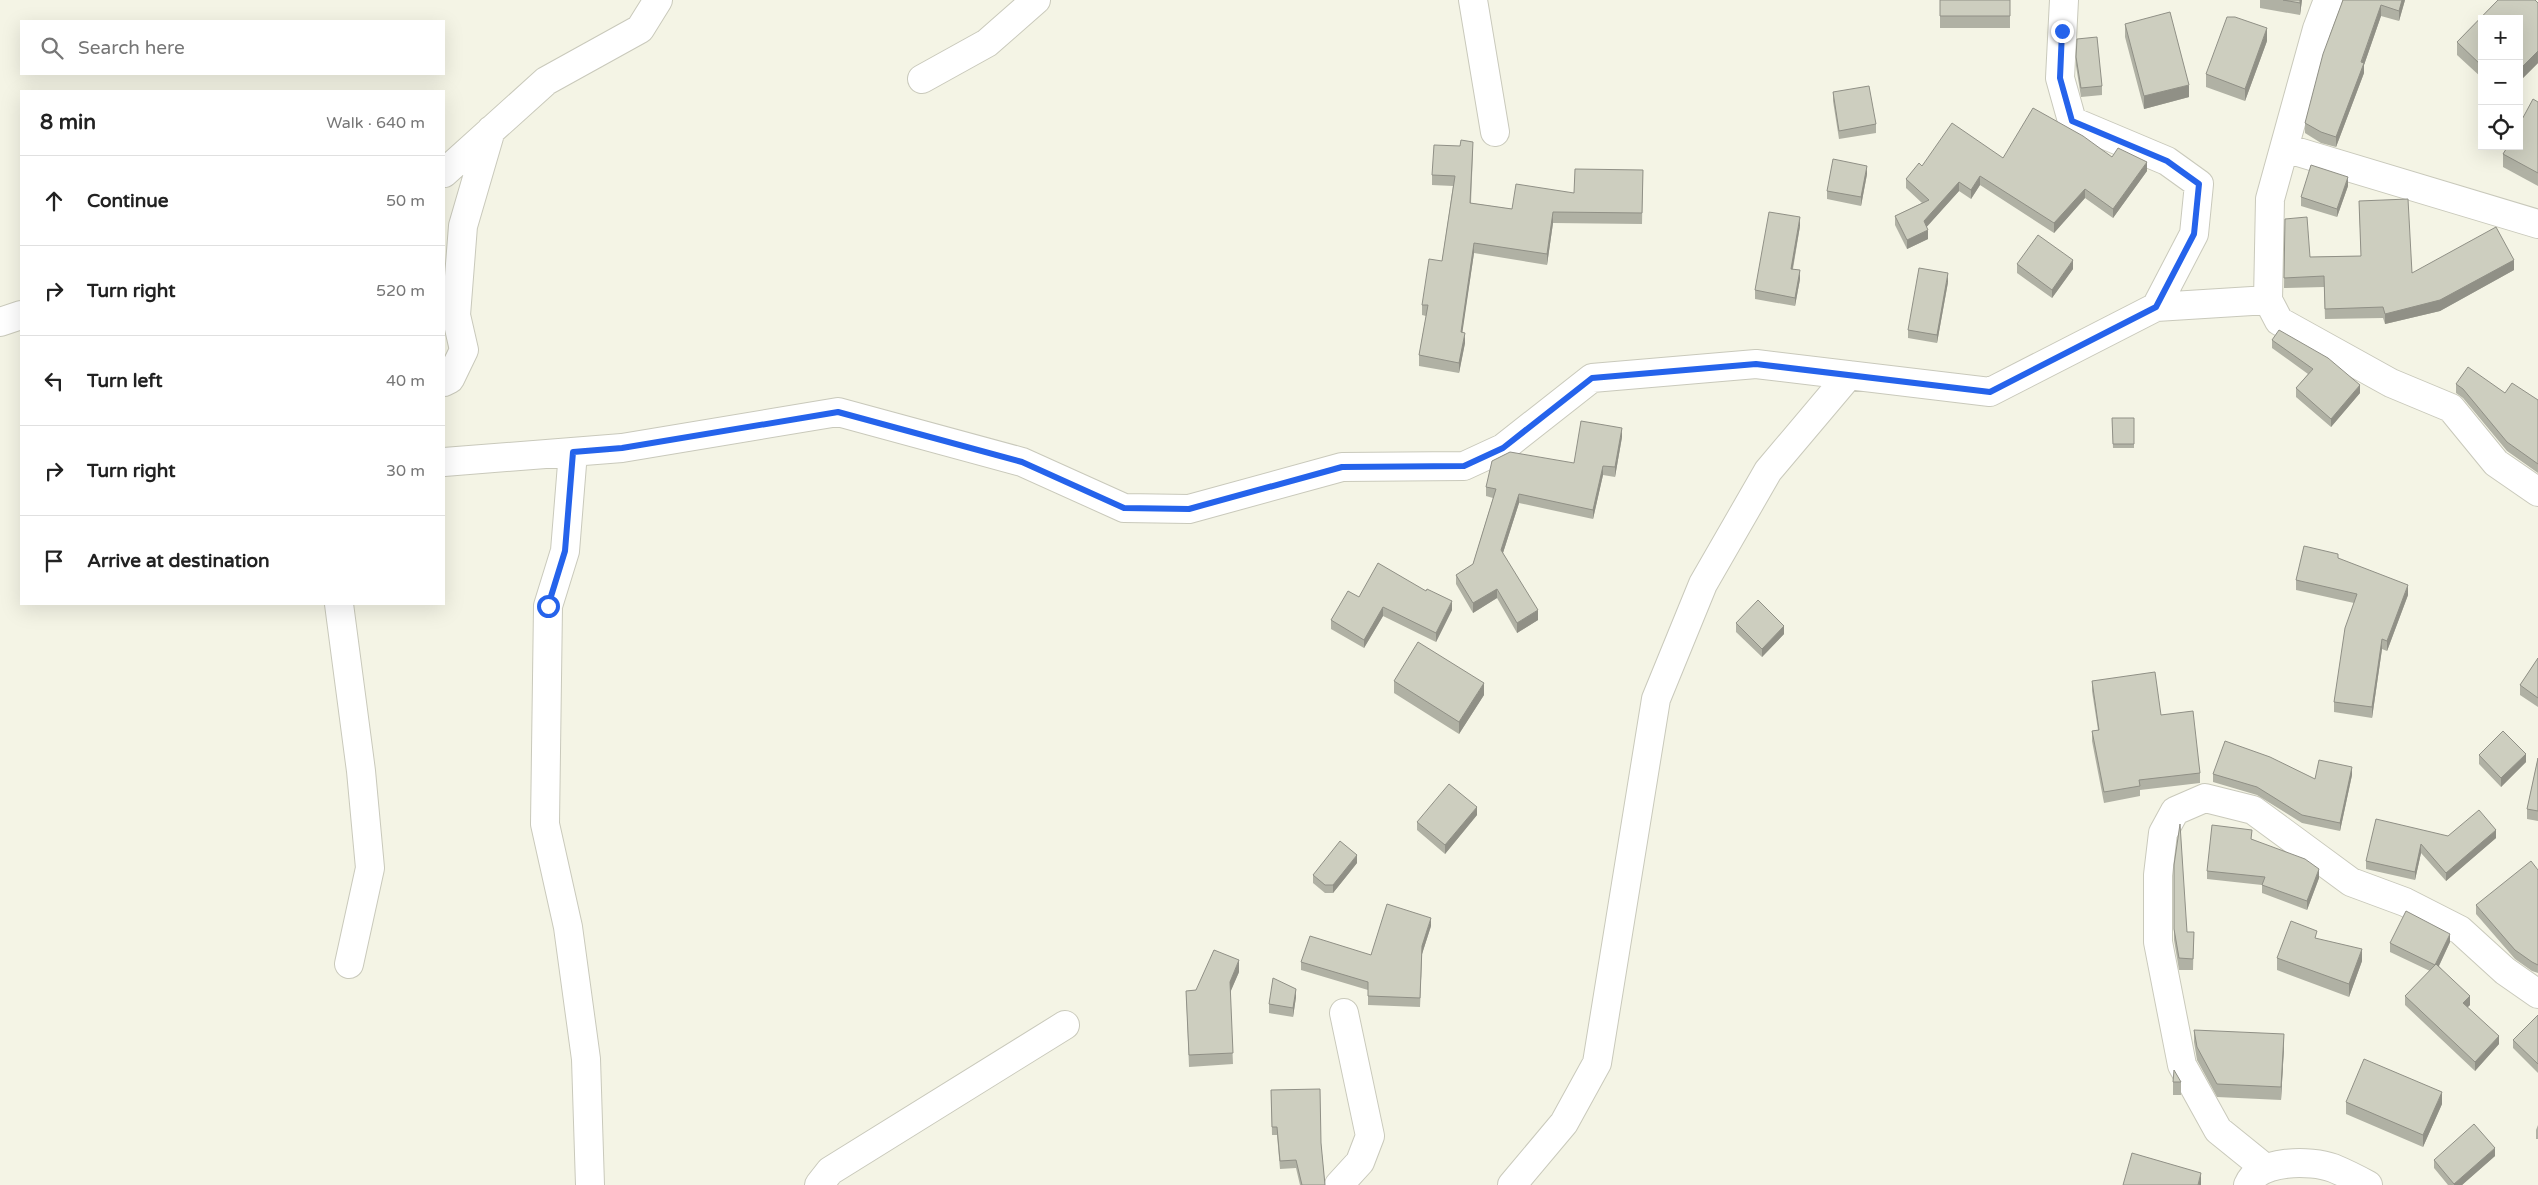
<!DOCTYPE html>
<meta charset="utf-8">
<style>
body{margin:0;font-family:"Varela Round",sans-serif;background:#f6f6f6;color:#222}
.controls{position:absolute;right:15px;top:15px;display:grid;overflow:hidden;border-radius:0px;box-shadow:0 5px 20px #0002}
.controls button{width:45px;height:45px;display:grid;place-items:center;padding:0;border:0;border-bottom:1px solid #e0e0e0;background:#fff;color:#222;font:25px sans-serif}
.stop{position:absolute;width:15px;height:15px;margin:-11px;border:4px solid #2563eb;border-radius:50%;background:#fff}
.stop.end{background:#2563eb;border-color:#fff;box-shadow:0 1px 5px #0008}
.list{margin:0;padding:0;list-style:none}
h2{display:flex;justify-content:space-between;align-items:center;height:65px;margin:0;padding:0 20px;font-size:21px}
h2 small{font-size:16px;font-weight:400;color:#767676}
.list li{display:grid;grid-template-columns:32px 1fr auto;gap:15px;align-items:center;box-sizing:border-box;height:90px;padding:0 20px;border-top:1px solid #e0e0e0}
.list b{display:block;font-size:19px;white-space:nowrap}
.list em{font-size:16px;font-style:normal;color:#767676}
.icon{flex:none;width:28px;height:28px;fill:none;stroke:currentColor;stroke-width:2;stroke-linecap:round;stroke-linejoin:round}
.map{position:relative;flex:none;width:2538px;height:1185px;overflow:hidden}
.search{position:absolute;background:#fff;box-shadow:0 5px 20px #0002;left:20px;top:20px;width:425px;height:55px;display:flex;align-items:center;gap:12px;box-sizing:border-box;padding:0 18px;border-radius:0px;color:#767676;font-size:19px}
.panel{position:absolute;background:#fff;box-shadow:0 5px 20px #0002;left:20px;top:90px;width:425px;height:515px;border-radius:0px}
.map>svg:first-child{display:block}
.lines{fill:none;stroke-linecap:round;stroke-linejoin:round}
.street-casing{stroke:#c9c9bb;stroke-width:30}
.street{stroke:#fff;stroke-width:28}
.wall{fill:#b0b1a4}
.shaded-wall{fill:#909086}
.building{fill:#cdcebf;stroke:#909086}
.route{stroke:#2563eb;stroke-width:6}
</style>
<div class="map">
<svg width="2538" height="1185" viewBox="0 0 2538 1185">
<rect width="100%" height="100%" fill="#f4f4e5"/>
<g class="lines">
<g class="street-casing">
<path id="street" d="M1473 0 1495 132
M2328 0 2317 29 2270 199 2268 300 2279 321 2391 383 2451 408 2496 463 2538 492
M922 79 987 43 1036 0
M2285 148 2538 224
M444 173 546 81 640 29 658 0
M2156 307 2268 300
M0 322 21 315
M444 382 450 379 464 350 456 315 463 226 491 130
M573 452 565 551 548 606 545 824 568 927 586 1059 590 1185
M444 462 622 448 838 412 1022 462 1124 508 1189 509 1342 467 1464 466 1503 448 1592 378 1756 364 1990 392 2156 307 2194 234 2199 184 2167 161 2072 121 2060 78 2064 0
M339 604 361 771 370 868 349 964
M2265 1168 2218 1130 2182 1065 2158 942V875L2163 833 2175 811 2205 798 2253 810 2351 882 2405 902 2460 930 2505 971 2538 994
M819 1185 830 1171 1065 1025
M1339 1185 1360 1162 1370 1136 1344 1013
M1512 1185 1564 1123 1597 1063 1656 699 1703 584 1768 471 1849 375
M2248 1185C2259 1159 2311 1160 2333 1168 2345 1173 2357 1179 2368 1185"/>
</g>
<use href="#street" class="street"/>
</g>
<path class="wall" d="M1940 0H2010V28H1940Z
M2260 0H2302L2300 15 2260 8Z
M2343 0H2405L2399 21 2381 16 2364 65V73L2336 147 2321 143 2305 133V123Z
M2498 0H2535L2538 3V63L2519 82V19H2482V78L2457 55V42Z
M2125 24 2189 97 2144 109 2125 37Z
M2267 41 2245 101 2206 87V74Z
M2076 57 2102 86V95L2081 97 2076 66Z
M1833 92 1876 124V133L1839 139 1833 101Z
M2538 102V186L2503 167V154Z
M1473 152 1471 203 1512 209 1574 193 1643 170 1642 224 1553 223 1547 265 1474 253 1462 332 1465 343 1459 373 1419 366V355L1426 316 1422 315V305L1442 261 1453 186 1432 185V175Z
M2112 157 2147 171 2113 218 2085 198 2054 233 1980 185 1971 199 1959 191 1926 227 1928 239 1907 249 1895 225V216L1922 203 1906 188V179L1922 166Z
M1867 174 1861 206 1827 199V191Z
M2348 186 2337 217 2301 206V197Z
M2359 201 2412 273 2514 270 2440 311 2385 324 2383 318 2325 319 2324 287 2284 288 2285 219 2310 257 2361 256Z
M1800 226 1793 269 1800 279 1795 306 1755 299V290Z
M2017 264 2073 269 2052 298 2017 273Z
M1948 282 1937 343 1908 338V330Z
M2272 340 2360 393 2331 427 2296 397V388L2308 374 2272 348Z
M2456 384 2538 400V473L2507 451 2463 398 2456 393Z
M2112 418H2134V448H2113Z
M1622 437 1615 477 1603 475 1593 519 1519 503 1503 553 1538 620 1517 633 1497 598 1473 613 1456 584V575L1473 564 1493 498 1486 496V487L1574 463Z
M2338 558 2408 595 2387 651 2382 649 2372 718 2334 712V702L2354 603 2296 590V580Z
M1359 597 1452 610 1436 642 1383 616 1364 648 1331 629V620Z
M1736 623 1784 634 1762 657 1736 632Z
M2538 658V707L2520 695V685Z
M1394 681 1484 695 1459 734 1394 693Z
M2092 681 2161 715 2200 773V783L2140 790V796L2104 803 2092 741V731L2098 730 2092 691Z
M2479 755 2526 762 2501 787 2479 764Z
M2538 758V821L2527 819V809Z
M2213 774 2315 779 2352 775 2340 831 2302 823 2257 795 2213 782Z
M1477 815 1445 854 1417 830V822Z
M2448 836 2496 838 2446 881 2421 853 2415 880 2366 869V861Z
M2252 839 2319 878 2307 910 2262 893V885L2207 879V871Z
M1357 863 1333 893H1325L1313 883V875Z
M2174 865 2187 932H2194L2193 970H2179L2174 940Z
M2538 870V973L2532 971 2515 959 2476 914V905Z
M1431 926 1422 954 1420 1007 1368 1005V990L1301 970V962L1371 955Z
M2317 939 2362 961 2349 997 2277 970V958Z
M2450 942 2439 966 2470 1005 2467 1007 2499 1044 2475 1071 2405 1005V996L2430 971 2390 952V943Z
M1239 972 1230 992 1233 1064 1189 1067 1186 991 1196 990Z
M1296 997 1293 1017 1269 1013V1004Z
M2538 1015V1073L2513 1048V1040Z
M2194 1030 2284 1047 2281 1100 2217 1097 2197 1060 2194 1042Z
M2173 1082H2181V1095H2173Z
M1271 1090 1321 1143 1325 1185H1300L1296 1168 1280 1169 1277 1135H1272Z
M2346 1102 2442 1104 2423 1147 2346 1114Z
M2538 1125V1139H2536V1130Z
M2495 1156 2462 1185H2448L2434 1168V1160Z"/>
<path class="shaded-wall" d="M2300 0H2302L2300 15Z
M2402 0H2405L2399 21V11Z
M2381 5V16L2364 65V73L2336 147V137Z
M2267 28V41L2245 101V89Z
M2538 51V63L2519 82V70Z
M2189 85V97L2144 109V96Z
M2147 162V171L2113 218V209Z
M1867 166V174L1861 206V197Z
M1980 176V185L1971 199V190Z
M2348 177V186L2337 217V209Z
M1959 182V191L1924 230V221Z
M2085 189V198L2054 233V223Z
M1553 212V223L1547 265V254Z
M1800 217V226L1791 277V269Z
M1928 230V239L1907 249V240Z
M1474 243V253L1461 342V332Z
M2073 260V269L2052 298V290Z
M2514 260V270L2440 311 2385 324V314Z
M1800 270V279L1795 306V298Z
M1948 273V282L1937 343V335Z
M1465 333V343L1459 373V363Z
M2360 385V393L2331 427V419Z
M1622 428V437L1615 477V467Z
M1603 466V475L1593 519V510Z
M1519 494V503L1501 559V550Z
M2408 585V595L2387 651V641Z
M1497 589V598L1473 613V603Z
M1452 601V610L1436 642V633Z
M1383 607V616L1364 648V640Z
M1538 610V620L1517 633V623Z
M1784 626V634L1762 657V649Z
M2382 639V649L2372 718V707Z
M1484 683V695L1459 734V722Z
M2526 754V762L2501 787V778Z
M2352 767V775L2340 831V823Z
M1477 807V815L1445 854V845Z
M2496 830V838L2446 881V873Z
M2421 844V853L2415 880V872Z
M1357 855V863L1333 893V885Z
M2319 869V878L2307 910V901Z
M1431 918V926L1422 954 1420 1007 1422 946Z
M2450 934V942L2435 974V965Z
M2362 949V961L2349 997V984Z
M1239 960V972L1230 993V982Z
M1296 989V997L1293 1017V1008Z
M2470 996V1005L2463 1012V1003Z
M2284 1034V1047L2281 1100V1087Z
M2499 1036V1044L2475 1071V1062Z
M2442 1092V1104L2423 1147V1135Z
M2495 1148V1156L2462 1185H2454V1184Z
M2201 1173V1185H2198Z"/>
<path class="building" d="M1940 0H2010V16H1940Z
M2283 0H2300V3Z
M2343 0H2402L2399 11 2381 5 2361 62 2364 63 2336 137 2321 132 2305 123 2323 54Z
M2498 0H2535L2538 3V51L2519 70V19H2482V66L2457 42Z
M2170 12 2189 85 2144 96 2125 24Z
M2227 17H2235L2267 28 2245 89 2206 74Z
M2097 37 2102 86 2081 88 2076 57 2077 39Z
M1869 86 1876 124 1839 131 1833 92Z
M2533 99 2538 102V173L2503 154 2508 146H2519V125Z
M2033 108 2083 136 2112 157 2118 148 2147 162 2113 209 2085 189 2054 223 1980 176 1971 190 1959 182 1924 221 1928 230 1907 240 1895 216 1929 200 1906 179 1919 163 1922 166 1952 123 2003 158Z
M1461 140 1473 142 1470 203 1512 209 1516 184 1574 193 1575 169 1643 170 1642 213 1553 212 1547 254 1474 243 1461 332 1465 333 1459 363 1419 355 1428 305H1422L1429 259 1442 261 1455 176 1432 175 1434 145 1460 146Z
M1833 159 1867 166 1861 197 1827 191Z
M2311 165 2348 177 2337 209 2301 197Z
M2408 199 2412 273 2496 227 2514 260 2440 300 2385 314 2383 307 2325 309 2324 276 2284 278 2285 219 2307 217 2310 257 2361 256 2359 201Z
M1769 212 1800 217 1791 269 1800 270 1795 298 1755 290Z
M2038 235 2073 260 2052 290 2017 264Z
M1919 268 1948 273 1937 335 1908 330Z
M2279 330 2328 358 2360 385 2331 419 2296 388 2313 369 2272 340Z
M2468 367 2505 393 2512 383 2538 400V464L2507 442 2463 389 2456 384Z
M2112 418H2134V444H2113Z
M1581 421 1622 428 1615 467 1603 466 1593 510 1519 494 1501 550 1538 610 1517 623 1497 589 1473 603 1456 575 1473 564 1496 489 1486 487 1492 461 1510 452 1574 463Z
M2304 546 2338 554V558L2408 585 2387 641 2382 639 2372 707 2334 702 2345 628 2357 594 2296 580Z
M1378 563 1426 591 1427 589 1452 601 1436 633 1383 607 1364 640 1331 620 1348 591 1359 597Z
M1758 600 1784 626 1762 649 1736 623Z
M1418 642 1484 683 1459 722 1394 681Z
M2538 658V698L2520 685Z
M2155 672 2161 715 2193 711 2200 773 2139 780 2140 786 2104 792 2092 731 2099 730 2092 681Z
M2503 731 2526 754 2501 778 2479 755Z
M2225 741 2270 757 2315 779 2319 760 2352 767 2340 823 2302 815 2257 787 2213 774Z
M2538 758V811L2527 809Z
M1449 784 1477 807 1445 845 1417 822Z
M2479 810 2496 830 2446 873 2421 844 2415 872 2366 861 2376 819 2448 836Z
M2180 824 2187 932H2194L2193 959 2179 958 2174 929V865Z
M2212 825 2252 830 2251 839 2305 859 2319 869 2307 901 2262 885 2265 877 2207 871Z
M1340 841 1357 855 1333 885H1325L1313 875Z
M2531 861 2538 870V965L2532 962 2515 950 2476 905Z
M1387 904 1431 918 1422 946 1420 998 1368 996V982L1301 962 1310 936 1371 955Z
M2406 911 2450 934 2435 965 2390 943Z
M2291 921 2317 931 2315 938 2362 949 2349 984 2277 958Z
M1214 950 1239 960 1230 982 1233 1053 1189 1055 1186 991 1196 990Z
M2436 964 2470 996 2463 1003 2499 1036 2475 1062 2405 996Z
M1273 978 1296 989 1293 1008 1269 1004Z
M2538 1015V1064L2513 1040Z
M2194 1030 2284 1034 2281 1087 2217 1084 2197 1047Z
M2364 1059 2442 1092 2423 1135 2346 1102Z
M2174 1070 2181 1082H2173Z
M1320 1089 1321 1143 1325 1185H1302L1296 1160 1280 1161 1277 1127H1272L1271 1090Z
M2474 1124 2495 1148 2454 1184 2434 1160Z
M2132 1153 2201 1173 2198 1185H2123Z"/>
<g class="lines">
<path class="route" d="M548 606 565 551 573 452 622 448 838 412 1022 462 1124 508 1189 509 1342 467 1464 466 1503 448 1592 378 1756 364 1990 392 2156 307 2194 234 2199 184 2167 161 2072 121 2060 78 2062 31"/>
</g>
</svg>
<div class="controls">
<button>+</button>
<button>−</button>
<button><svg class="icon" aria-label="locate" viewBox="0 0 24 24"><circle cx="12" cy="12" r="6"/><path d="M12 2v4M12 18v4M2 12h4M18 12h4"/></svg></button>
</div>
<div class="stop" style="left:548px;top:606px"></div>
<div class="stop end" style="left:2062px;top:31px"></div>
<div class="search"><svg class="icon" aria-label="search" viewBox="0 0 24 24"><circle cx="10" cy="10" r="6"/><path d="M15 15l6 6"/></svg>Search here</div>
<section class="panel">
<h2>8 min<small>Walk · 640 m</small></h2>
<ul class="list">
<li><svg class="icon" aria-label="ahead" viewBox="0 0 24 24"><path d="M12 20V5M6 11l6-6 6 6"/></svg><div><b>Continue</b></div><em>50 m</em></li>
<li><svg class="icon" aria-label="right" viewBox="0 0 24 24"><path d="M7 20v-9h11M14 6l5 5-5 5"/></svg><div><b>Turn right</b></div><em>520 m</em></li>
<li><svg class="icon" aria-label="left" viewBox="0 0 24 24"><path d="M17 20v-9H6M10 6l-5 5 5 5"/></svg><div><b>Turn left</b></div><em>40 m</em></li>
<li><svg class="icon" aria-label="right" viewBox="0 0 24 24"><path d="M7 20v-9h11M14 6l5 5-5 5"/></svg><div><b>Turn right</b></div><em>30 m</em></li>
<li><svg class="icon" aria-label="arrive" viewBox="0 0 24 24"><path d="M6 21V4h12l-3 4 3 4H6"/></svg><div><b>Arrive at destination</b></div></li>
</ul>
</section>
</div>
